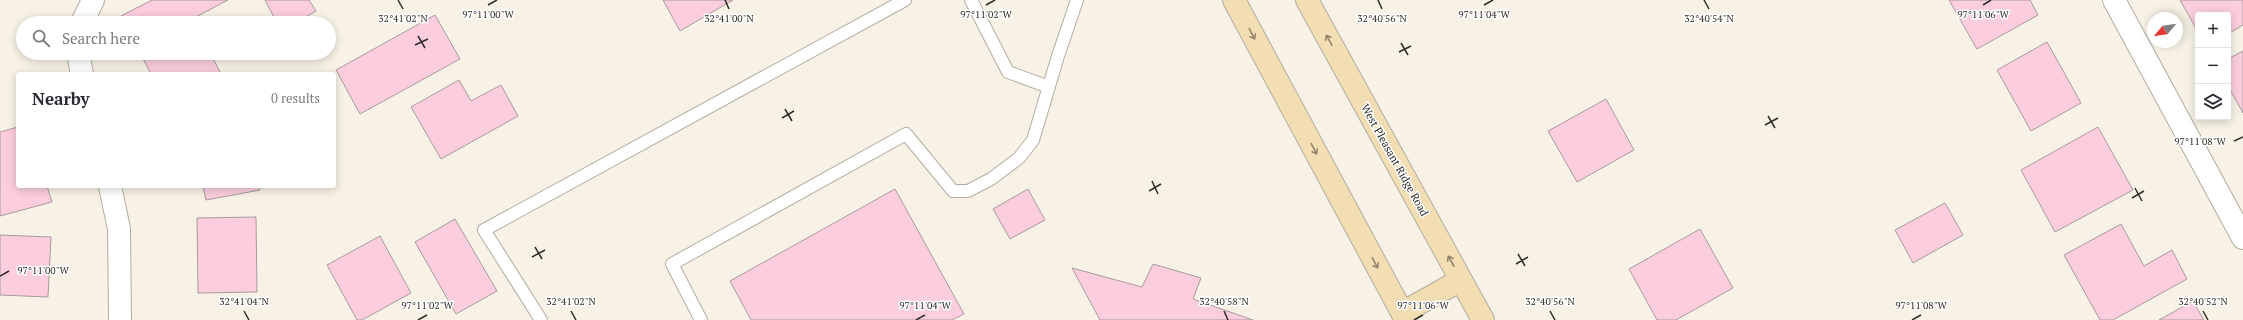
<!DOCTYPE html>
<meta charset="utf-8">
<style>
body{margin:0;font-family:"PT Serif",serif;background:#f7f7f7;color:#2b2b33}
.controls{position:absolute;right:12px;top:12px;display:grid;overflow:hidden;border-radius:4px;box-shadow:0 2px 10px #0003}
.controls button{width:36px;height:36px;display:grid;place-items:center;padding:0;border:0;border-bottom:1px solid #e1e1e2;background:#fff;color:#2b2b33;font:20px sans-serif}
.compass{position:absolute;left:2147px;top:12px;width:36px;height:36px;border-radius:50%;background:#fff;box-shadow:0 2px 10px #0003;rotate:241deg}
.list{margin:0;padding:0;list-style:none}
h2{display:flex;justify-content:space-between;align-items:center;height:52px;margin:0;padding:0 16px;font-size:17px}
h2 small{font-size:13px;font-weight:400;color:#7c7c81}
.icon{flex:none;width:22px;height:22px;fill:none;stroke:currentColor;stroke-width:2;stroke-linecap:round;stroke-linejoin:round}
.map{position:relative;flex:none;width:2243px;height:320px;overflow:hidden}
.search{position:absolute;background:#fff;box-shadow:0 2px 10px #0003;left:16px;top:16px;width:320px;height:44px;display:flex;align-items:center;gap:10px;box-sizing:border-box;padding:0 14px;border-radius:22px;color:#7c7c81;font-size:15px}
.panel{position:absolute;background:#fff;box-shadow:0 2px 10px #0003;left:16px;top:72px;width:320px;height:116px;border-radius:4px}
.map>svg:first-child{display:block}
.building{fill:#fbcdde;stroke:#a89a9f}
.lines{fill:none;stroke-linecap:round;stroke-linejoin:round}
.service-casing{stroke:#b1ada1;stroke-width:14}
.minor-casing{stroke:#b1ada1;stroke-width:24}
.secondary-casing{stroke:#b1ada1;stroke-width:24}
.service{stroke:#fff;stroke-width:12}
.minor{stroke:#fff;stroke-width:22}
.secondary{stroke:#f3ddb3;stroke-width:22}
.oneway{stroke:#91856e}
.ticks{fill:none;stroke:#2f2d28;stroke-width:1.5}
.labels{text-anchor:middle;stroke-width:3;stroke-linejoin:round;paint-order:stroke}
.street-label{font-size:11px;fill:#2f2d28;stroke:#fff}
.ticks-label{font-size:10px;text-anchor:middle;fill:#2f2d28;stroke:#fff;stroke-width:3;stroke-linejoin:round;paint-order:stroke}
</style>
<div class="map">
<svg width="2243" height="320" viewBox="0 0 2243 320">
<rect width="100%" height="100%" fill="#f7f2e5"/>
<path class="building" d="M152 0H228L192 19 194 23H125L121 16Z
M265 0H309L316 11 295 23H277Z
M663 0H733L680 31Z
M1949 0H2030L2038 15 1977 49Z
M2180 0H2243V25L2228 34V15H2198V32Z
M435 15 460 59 360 114 336 70Z
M2047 42 2081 103 2031 131 1997 70Z
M2243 51V113L2228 86V59Z
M140 53H210L221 74H151Z
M459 80 471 101 501 85 518 116 441 159 411 107Z
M1606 99 1634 150 1577 182 1548 131Z
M18 127V186H47L52 202 0 216V132Z
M2098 127 2133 190 2055 232 2021 170Z
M203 186H259L260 190 206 200Z
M895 189 964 314 952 320H751L730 281Z
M1028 189 1045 220 1010 239 993 209Z
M1945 203 1963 235 1913 263 1895 230Z
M256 217 257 292 198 293 197 218Z
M455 219 497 291 456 314 415 242Z
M2121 224 2144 266 2172 250 2187 279 2113 320H2100L2064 255Z
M1700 229 1733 288 1676 320H1657L1629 269Z
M0 235 51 237 48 297 0 295Z
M380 236 411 293 362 320H357L327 265Z
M1153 264 1201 278 1193 299 1253 320H1100L1072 268 1142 287Z
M2193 301 2204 320H2159Z"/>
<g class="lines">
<g class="service-casing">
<path id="service" d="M971 0 1008 72 1049 87
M541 320 484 230 905 0
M701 320 672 264 906 134 953 191H968L991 179 1019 158 1033 140 1058 56 1077 0"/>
</g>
<g class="minor-casing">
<path id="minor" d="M2114 0 2243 238
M82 23 93 0
M78 53 82 74
M110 186 119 229 120 320"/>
</g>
<g class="secondary-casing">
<path id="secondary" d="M1234 0 1406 320
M1307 0 1483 320
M1402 313 1461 280"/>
</g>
<use href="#service" class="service"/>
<use href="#minor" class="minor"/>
<use href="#secondary" class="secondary"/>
</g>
<defs><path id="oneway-shaft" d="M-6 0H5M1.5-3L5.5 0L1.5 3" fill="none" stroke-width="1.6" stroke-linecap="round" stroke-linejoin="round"/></defs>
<g class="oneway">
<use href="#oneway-shaft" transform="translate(1252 34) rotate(62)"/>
<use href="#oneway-shaft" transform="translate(1329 40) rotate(-119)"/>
<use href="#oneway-shaft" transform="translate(1314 149) rotate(62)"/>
<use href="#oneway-shaft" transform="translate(1451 261) rotate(-119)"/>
<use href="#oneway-shaft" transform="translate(1375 263) rotate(62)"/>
</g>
<path class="ticks" d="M398 0 403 9M725 0 729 9M1378 0 1382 9M1704 0 1709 9M488 5 497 0M986 5 995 0M1484 5 1493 0M1983 5 1991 0M418 36 425 48M1401 43 1408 55M415 45 428 39M1399 52 1411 46M785 109 792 121M1768 116 1775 128M782 118 794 111M1765 125 1778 118M2234 141 2243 137M1152 181 1158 194M2135 188 2142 201M1149 191 1161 184M2132 198 2144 191M535 247 542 259M1518 254 1525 266M532 257 545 250M1516 264 1528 257M0 276 9 271M244 311 249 320M571 311 576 320M1224 311 1228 320M1550 311 1555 320M2203 311 2208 320M418 320 427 315M916 320 925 315M1414 320 1423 315M1912 320 1921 315"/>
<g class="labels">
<g class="street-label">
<text transform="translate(1395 160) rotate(61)" y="4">West Pleasant Ridge Road</text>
</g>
</g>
<g class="ticks-label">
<text x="986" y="18">97°11'02"W</text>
<text x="1983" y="18">97°11'06"W</text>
<text x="488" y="18">97°11'00"W</text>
<text x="1484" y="18">97°11'04"W</text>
<text x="403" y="22">32°41'02"N</text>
<text x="729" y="22">32°41'00"N</text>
<text x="1709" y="22">32°40'54"N</text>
<text x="1382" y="22">32°40'56"N</text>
<text x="2200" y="145">97°11'08"W</text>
<text x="43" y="274">97°11'00"W</text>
<text x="244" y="305">32°41'04"N</text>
<text x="571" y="305">32°41'02"N</text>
<text x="1224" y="305">32°40'58"N</text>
<text x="1550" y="305">32°40'56"N</text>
<text x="2203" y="305">32°40'52"N</text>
<text x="427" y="309">97°11'02"W</text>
<text x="925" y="309">97°11'04"W</text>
<text x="1423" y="309">97°11'06"W</text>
<text x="1921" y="309">97°11'08"W</text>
</g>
</svg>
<div class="controls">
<button>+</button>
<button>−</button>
<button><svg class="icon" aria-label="layers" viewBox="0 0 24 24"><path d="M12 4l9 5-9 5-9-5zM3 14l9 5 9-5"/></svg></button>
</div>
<svg class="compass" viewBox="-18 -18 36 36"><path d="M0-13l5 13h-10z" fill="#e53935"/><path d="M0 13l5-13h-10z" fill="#7c7c81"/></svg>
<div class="search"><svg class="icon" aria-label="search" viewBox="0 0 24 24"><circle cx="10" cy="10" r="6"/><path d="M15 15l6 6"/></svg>Search here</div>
<section class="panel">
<h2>Nearby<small>0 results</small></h2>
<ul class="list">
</ul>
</section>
</div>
